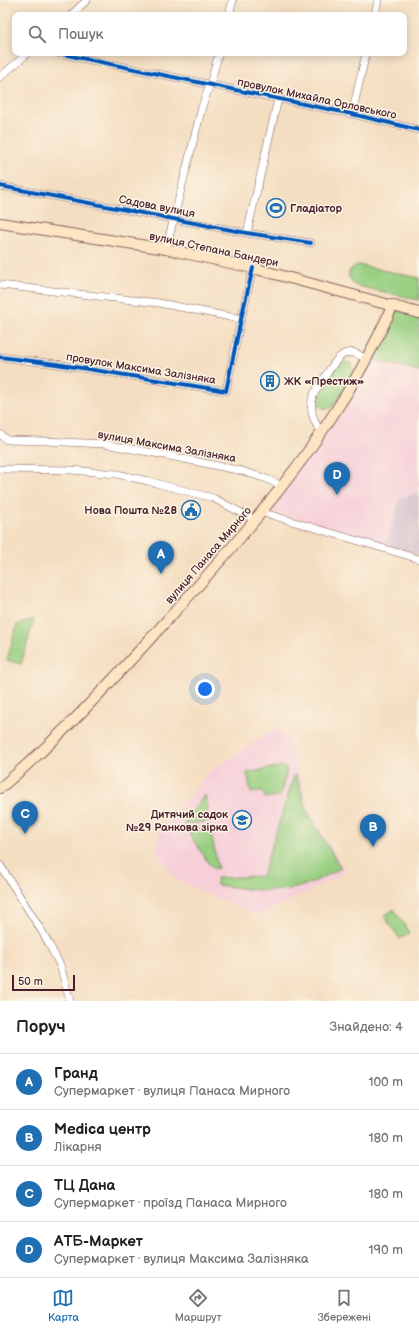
<!DOCTYPE html>
<html lang="uk">
<meta charset="utf-8">
<style>
body{margin:0;font-family:"Balsamiq Sans",sans-serif;background:#f6f6f6;color:#202124}
.scale{position:absolute;left:12px;bottom:10px;width:63px;box-sizing:border-box;padding-left:4px;border:2px solid #4a1f2b;border-top:0;font-size:11px;line-height:14px;white-space:nowrap;color:#4a1f2b;-webkit-text-stroke:3px #fcf5e5;paint-order:stroke}
.you{position:absolute;left:205px;top:689px;width:14px;height:14px;margin:-10px;border:3px solid #fff;border-radius:50%;background:#1a73e8;box-shadow:0 0 0 6px #1a73e833}
.badge{display:grid;place-items:center;width:26px;height:26px;border-radius:50%;background:#1f6fb2;color:#fff;font-size:13px;font-weight:700}
.pin{position:absolute;translate:-50% -33px;filter:drop-shadow(0 1px 2px #0008)}
.pin::after{content:'';position:absolute;top:21px;width:14px;height:12px;background:inherit;clip-path:polygon(0 0,100% 0,50% 100%)}
.list{margin:0;padding:0;list-style:none}
h2{display:flex;justify-content:space-between;align-items:center;height:52px;margin:0;padding:0 16px;font-size:17px}
h2 small{font-size:13px;font-weight:400;color:#757577}
.list li{display:grid;grid-template-columns:26px 1fr auto;gap:12px;align-items:center;box-sizing:border-box;height:56px;padding:0 16px;border-top:1px solid #e0e0e0}
.list b{display:block;font-size:15px;white-space:nowrap}
.list p{margin:0;font-size:13px;white-space:nowrap;color:#757577}
.list em{font-size:13px;font-style:normal;color:#757577}
.icon{flex:none;width:22px;height:22px;fill:none;stroke:currentColor;stroke-width:2;stroke-linecap:round;stroke-linejoin:round}
.map{position:relative;flex:none;width:419px;height:1001px;overflow:hidden}
.search{position:absolute;background:#fff;box-shadow:0 2px 10px #0003;left:12px;right:12px;top:12px;height:44px;display:flex;align-items:center;gap:10px;box-sizing:border-box;padding:0 14px;border-radius:8px;color:#757577;font-size:15px}
.sheet{height:276px;background:#fff}
nav{display:flex;justify-content:space-around;align-items:center;box-sizing:border-box;height:56px;border-top:1px solid #e0e0e0;background:#fff;font-size:11px;color:#757577}
nav a{display:grid;justify-items:center;gap:2px}
nav .on{color:#1f6fb2}
.map>svg:first-child{display:block}
.built{fill:#f6cfd9}
.industrial{fill:#d1bdcb}
.green{fill:#98cf81;stroke:#717756}
.lines{fill:none;stroke-linecap:round;stroke-linejoin:round}
.street-casing{stroke:#866260;stroke-width:8}
.secondary-casing{stroke:#866260;stroke-width:12}
.street{stroke:#fff;stroke-width:7}
.secondary{stroke:#fde5c4;stroke-width:10}
.cycleway-casing{stroke:#fcf5e5;stroke-width:6}
.cycleway{stroke:#0057b8;stroke-width:4}
.labels{text-anchor:middle;stroke-width:3;stroke-linejoin:round;paint-order:stroke}
.street-label{font-size:11px;fill:#4a1f2b;stroke:#fcf5e5}
.poi-label{font-size:11px;font-weight:bold;fill:#4a1f2b;stroke:#fcf5e5;text-anchor:start}
</style>
<div class="map">
<svg width="419" height="1001" viewBox="0 0 419 1001">
<rect width="100%" height="100%" fill="#fcf5e5"/>
<filter id="ink" filterUnits="userSpaceOnUse"><feTurbulence type="fractalNoise" baseFrequency=".025" numOctaves="2"/><feDisplacementMap in="SourceGraphic" scale="8" xChannelSelector="R" yChannelSelector="G"/><feConvolveMatrix kernelMatrix="1 2 1 2 8 2 1 2 1" color-interpolation-filters="sRGB"/></filter>
<filter id="wash" filterUnits="userSpaceOnUse"><feTurbulence type="fractalNoise" baseFrequency=".012" numOctaves="4" result="noise"/><feDisplacementMap in="SourceGraphic" scale="16" xChannelSelector="R" yChannelSelector="G"/><feGaussianBlur stdDeviation="0.9" result="paint"/><feColorMatrix in="noise" values="0 0 0 0 0 0 0 0 0 0 0 0 0 0 0 0 0 1.4 0 .05"/><feComposite in="paint" operator="in"/></filter>
<g filter="url(#wash)">
<rect width="100%" height="100%" fill="#f4dec1"/>
<path class="built" d="M371 359 419 371V492L400 498 386 546 268 510Z
M275 728 288 736 310 811 346 873 258 916 177 880 155 850 160 830 207 774Z"/>
<path class="industrial" d="M419 492V555L386 546 400 498Z"/>
<path class="green" d="M359 265 419 278V300L354 285 349 277V271L355 266Z
M395 310 419 316V371L371 359Z
M342 362H348L351 364 354 372 334 405 330 408H323L319 405V399L336 366Z
M34 619 21 664 7 660 17 625Z
M282 766 287 769 280 796 265 798 263 791 251 793 247 773Z
M296 775 309 815 341 868C331 873 321 879 311 883 280 896 249 889 217 885L216 878 262 876 294 776Z
M204 795H205L209 821 184 825V823Z
M210 827 218 868 215 869 209 864 187 830Z
M394 909 410 933 400 939 384 916Z"/>
</g>
<g filter="url(#ink)">
<g class="lines">
<g class="street-casing">
<path id="street" d="M71 15 87 0
M229 15 233 0
M375 15 378 0
M57 53 352 114 419 130
M0 77 28 53
M352 114 366 53
M0 186 247 233 311 243
M247 233 278 99
M166 249 202 107 210 84 219 53
M0 285 159 303 241 319
M0 357 56 364 226 391 241 319 253 268
M322 431C313 424 309 407 313 396 316 389 322 382 326 375 336 359 347 342 366 360
M0 434 7 440 45 441 104 444 160 454 242 471 267 479 282 486
M0 469 71 470 117 474 148 481 213 498 255 520
M261 512 419 559
M0 865 43 933 60 965 70 1001"/>
</g>
<g class="secondary-casing">
<path id="secondary" d="M0 223 166 249 253 268 419 313
M0 788C58 740 109 684 160 628 220 562 280 495 329 421 354 384 375 345 393 305"/>
</g>
<use href="#street" class="street"/>
<use href="#secondary" class="secondary"/>
<g class="cycleway-casing">
<path id="cycleway" d="M57 53 352 114 419 130
M0 186 247 233 311 243
M0 357 56 364 226 391 241 319 253 268"/>
</g>
<use href="#cycleway" class="cycleway"/>
</g>
</g>
<defs>
<g id="stadium-ring" transform="scale(1)"><circle r="9.5" fill="#fcf5e5" stroke="#1f6fb2" stroke-width="1.5"/><path d="M0-5a6.5 5 0 1 0 0 10a6.5 5 0 1 0 0-10ZM-3.5-1.8h7v3.6h-7Z" fill="#1f6fb2"/></g>
<g id="building-ring" transform="scale(1)"><circle r="9.5" fill="#fcf5e5" stroke="#1f6fb2" stroke-width="1.5"/><path d="M-4-6H4V6H1V3H-1V6H-4ZM-2.5-4.3h1.7v1.8h-1.7ZM.8-4.3h1.7v1.8H.8ZM-2.5-1h1.7V.8h-1.7ZM.8-1h1.7V.8H.8Z" fill="#1f6fb2"/></g>
<g id="civic-ring" transform="scale(1)"><circle r="9.5" fill="#fcf5e5" stroke="#1f6fb2" stroke-width="1.5"/><path d="M-.6-6.5H3V-4.5H.6V-3L4-1V1h2V6H-6V1h2V-1L-.6-3ZM-1.2 2.5V6h2.4V2.5Z" fill="#1f6fb2"/></g>
<g id="school-ring" transform="scale(1)"><circle r="9.5" fill="#fcf5e5" stroke="#1f6fb2" stroke-width="1.5"/><path d="M0-5L7-2L0 1L-7-2ZM-4 1L0 2.5L4 1V4Q0 6-4 4Z" fill="#1f6fb2"/></g>
</defs>
<g fill-rule="evenodd">
<use href="#stadium-ring" x="276" y="208"/>
<use href="#building-ring" x="270" y="381"/>
<use href="#civic-ring" x="191" y="510"/>
<use href="#school-ring" x="242" y="820"/>
</g>
<g class="labels">
<g class="street-label">
<text transform="translate(317 98) rotate(12)" y="4">провулок Михайла Орловського</text>
<text transform="translate(157 206) rotate(11)" y="4">Садова вулиця</text>
<text transform="translate(214 249) rotate(12)" y="4">вулиця Степана Бандери</text>
<text transform="translate(141 368) rotate(9)" y="4">провулок Максима Залізняка</text>
<text transform="translate(167 446) rotate(10)" y="4">вулиця Максима Залізняка</text>
<text transform="translate(208 555) rotate(-49)" y="4">вулиця Панаса Мирного</text>
</g>
<g class="poi-label">
<text x="290" y="212">Гладіатор</text>
<text x="284" y="385">ЖК «Престиж»</text>
<text x="177" y="514" text-anchor="end">Нова Пошта №28</text>
<text x="228" y="818" text-anchor="end">Дитячий садок<tspan x="228" dy="13">№29 Ранкова зірка</tspan></text>
</g>
</g>
</svg>
<div class="scale">50 m</div>
<div class="you"></div>
<div class="pin badge" style="left:161px;top:574px">A</div>
<div class="pin badge" style="left:373px;top:847px">B</div>
<div class="pin badge" style="left:25px;top:834px">C</div>
<div class="pin badge" style="left:337px;top:495px">D</div>
<div class="search"><svg class="icon" aria-label="search" viewBox="0 0 24 24"><circle cx="10" cy="10" r="6"/><path d="M15 15l6 6"/></svg>Пошук</div>
</div>
<section class="sheet">
<h2>Поруч<small>Знайдено: 4</small></h2>
<ul class="list">
<li><span class="badge">A</span><div><b>Гранд</b><p>Супермаркет · вулиця Панаса Мирного</p></div><em>100 m</em></li>
<li><span class="badge">B</span><div><b>Medica центр</b><p>Лікарня</p></div><em>180 m</em></li>
<li><span class="badge">C</span><div><b>ТЦ Дана</b><p>Супермаркет · проїзд Панаса Мирного</p></div><em>180 m</em></li>
<li><span class="badge">D</span><div><b>АТБ-Маркет</b><p>Супермаркет · вулиця Максима Залізняка</p></div><em>190 m</em></li>
</ul>
</section>
<nav>
<a class="on"><svg class="icon" aria-label="map" viewBox="0 0 24 24"><path d="M3 6l6-2 6 2 6-2v14l-6 2-6-2-6 2zM9 4v14M15 6v14"/></svg>Карта</a>
<a><svg class="icon" aria-label="directions" viewBox="0 0 24 24"><path d="M12 3l9 9-9 9-9-9zM9 14v-3h6M13 9l2 2-2 2"/></svg>Маршрут</a>
<a><svg class="icon" aria-label="saved" viewBox="0 0 24 24"><path d="M7 4h10v16l-5-4-5 4z"/></svg>Збережені</a>
</nav>
